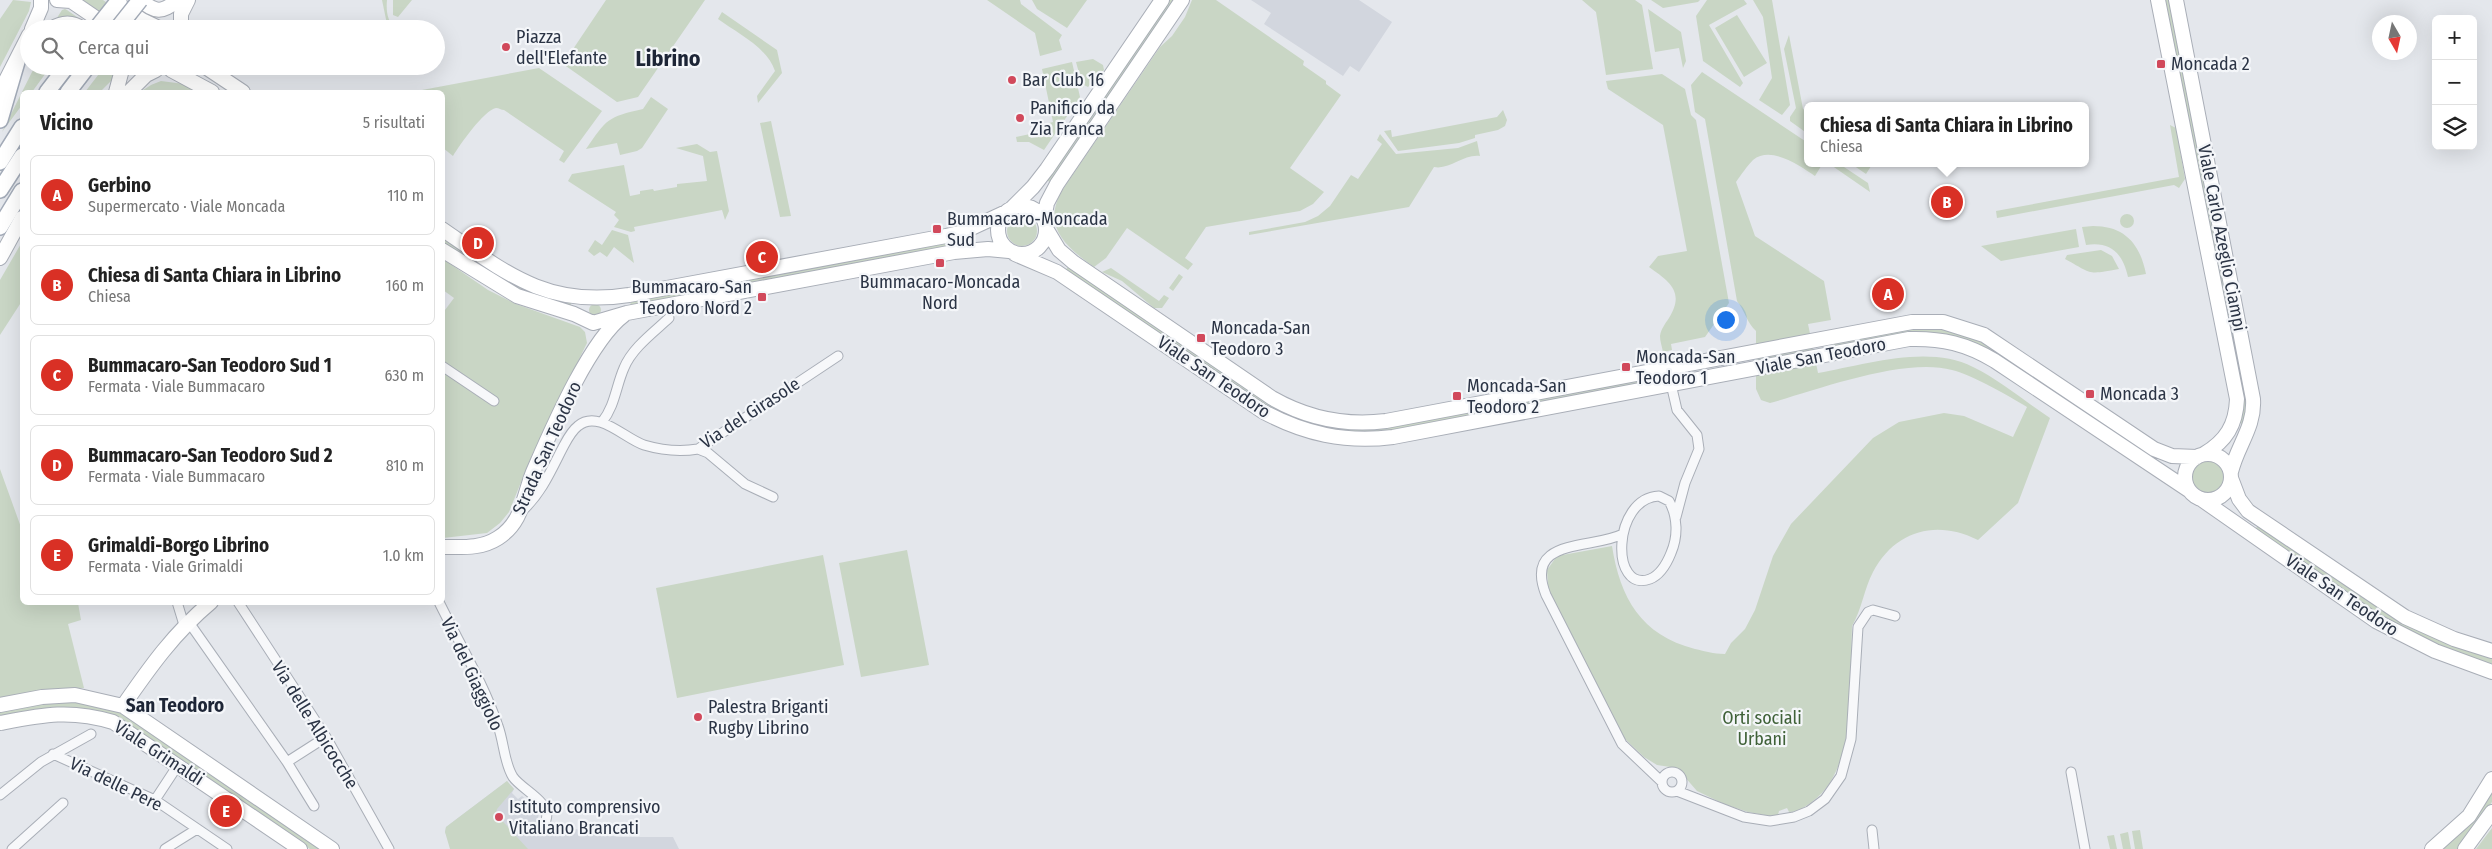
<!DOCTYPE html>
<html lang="it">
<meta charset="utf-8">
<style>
body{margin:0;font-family:"Fira Sans Condensed",sans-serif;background:#f6f6f6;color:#222}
.controls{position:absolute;right:15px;top:15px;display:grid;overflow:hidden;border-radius:8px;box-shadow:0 5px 20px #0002}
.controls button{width:45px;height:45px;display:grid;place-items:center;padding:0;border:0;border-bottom:1px solid #e0e0e0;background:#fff;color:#222;font:25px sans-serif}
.compass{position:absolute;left:2372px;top:15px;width:45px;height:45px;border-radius:50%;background:#fff;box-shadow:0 5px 20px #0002;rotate:171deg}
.you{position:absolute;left:1725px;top:319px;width:18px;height:18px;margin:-12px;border:4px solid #fff;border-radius:50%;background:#1a73e8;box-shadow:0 0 0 8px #1a73e833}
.badge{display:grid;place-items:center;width:32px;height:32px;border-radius:50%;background:#d93025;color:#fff;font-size:16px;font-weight:700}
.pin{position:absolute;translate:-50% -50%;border:2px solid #fff;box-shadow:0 1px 5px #0006}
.popup{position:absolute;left:1804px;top:102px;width:285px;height:65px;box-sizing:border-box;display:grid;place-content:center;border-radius:8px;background:#fff;filter:drop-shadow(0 1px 4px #0005);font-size:16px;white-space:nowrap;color:#767676}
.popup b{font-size:19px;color:#222}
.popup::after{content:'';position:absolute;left:50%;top:100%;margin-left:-10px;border:10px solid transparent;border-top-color:#fff}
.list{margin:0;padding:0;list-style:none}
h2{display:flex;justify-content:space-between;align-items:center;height:65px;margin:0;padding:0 20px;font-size:21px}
h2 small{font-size:16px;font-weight:400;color:#767676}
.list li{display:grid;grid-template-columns:32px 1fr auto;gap:15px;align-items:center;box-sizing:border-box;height:80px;margin:0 10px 10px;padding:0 10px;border:1px solid #e0e0e0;border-radius:8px}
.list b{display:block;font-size:19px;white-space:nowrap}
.list p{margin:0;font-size:16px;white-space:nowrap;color:#767676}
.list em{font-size:16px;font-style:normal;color:#767676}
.icon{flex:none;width:28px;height:28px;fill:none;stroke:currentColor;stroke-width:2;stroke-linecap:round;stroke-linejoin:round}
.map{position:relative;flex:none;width:2492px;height:849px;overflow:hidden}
.search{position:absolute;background:#fff;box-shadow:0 5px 20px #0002;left:20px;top:20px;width:425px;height:55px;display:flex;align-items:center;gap:12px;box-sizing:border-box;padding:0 18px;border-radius:28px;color:#767676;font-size:19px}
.panel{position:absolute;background:#fff;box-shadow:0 5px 20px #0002;left:20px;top:90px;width:425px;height:515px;border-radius:8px}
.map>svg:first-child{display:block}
.built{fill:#d2d6de}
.green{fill:#c9d6c5}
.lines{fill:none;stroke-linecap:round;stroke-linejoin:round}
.minor-casing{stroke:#a9aeb7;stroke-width:11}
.secondary-casing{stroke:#a9aeb7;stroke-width:16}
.primary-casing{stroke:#a3abb8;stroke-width:18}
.minor{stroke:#f7f8fa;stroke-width:9}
.secondary{stroke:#fff;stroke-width:14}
.primary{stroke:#fff;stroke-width:15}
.primary-bridge-casing{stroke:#a3abb8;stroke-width:18;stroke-linecap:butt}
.primary-bridge{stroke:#fff;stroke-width:15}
.poi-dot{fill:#d1495b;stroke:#f4f6f9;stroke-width:2}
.labels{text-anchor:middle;stroke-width:4.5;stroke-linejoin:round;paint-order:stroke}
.poi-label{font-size:18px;fill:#2b3445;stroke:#f4f6f9;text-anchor:start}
.street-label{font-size:18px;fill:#2b3445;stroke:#f4f6f9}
.park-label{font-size:18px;fill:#3f6138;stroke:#f4f6f9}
.neighbourhood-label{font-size:19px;font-weight:bold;fill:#1d2536;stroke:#f4f6f9}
.district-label{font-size:22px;font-weight:bold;fill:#1d2536;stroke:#f4f6f9}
</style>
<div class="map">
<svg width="2492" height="849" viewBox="0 0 2492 849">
<rect width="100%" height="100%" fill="#e4e7ec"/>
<path class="built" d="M1251 0H1359L1392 22 1359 72 1350 66 1343 76 1264 24 1271 13Z
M507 781 514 789 512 793 518 799 522 796 539 810 538 820 551 825 556 822 582 831 619 837H673L679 849H453L445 832 446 827Z"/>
<path class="green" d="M13 0 31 2 29 11 0 67V19Z
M78 0H103L145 29H120Z
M382 0H387C386 10 387 24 397 27L403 22 405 29H388Z
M393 0H412L398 17 393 15Z
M606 0H705L638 97 617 102 563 64Z
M987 0H1020L1021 4 1062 35 1059 40 1062 50 1040 56 1035 33Z
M1032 0H1087L1067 28 1037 9Z
M1168 0H1175L1051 181 1049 182 1047 179Z
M1192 0H1216L1304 61 1303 65 1326 81V84L1341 95 1290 168 1324 192 1313 204 1300 211 1206 227 1185 258 1193 264 1188 270 1127 228 1106 258 1094 267C1063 245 1040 224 1065 186L1160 47 1172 36 1185 17Z
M1582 0H1635L1642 5 1653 69 1606 75 1596 12Z
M1651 0H1700L1698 2 1663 8Z
M1707 0H1744L1747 4 1709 25 1743 83 1740 87 1703 61 1696 16Z
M1753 0H1772L1790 105 1782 115 1759 100 1772 78 1763 17Z
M2164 0H2171L2248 409 2243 425 2239 422Z
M65 9 67 10 94 29 55 21 62 10Z
M1648 9 1681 32 1686 61 1683 68 1679 48 1655 52Z
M722 12 777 50 782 73 758 103 757 96 775 71C767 47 737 33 718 19Z
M1737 15 1767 63 1744 77 1715 28Z
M1789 35 1803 109 1808 112V134L1790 121V117L1796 108 1784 49Z
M1093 59 1103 65 1104 70 1088 87 1084 85 1083 88 1076 62Z
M1072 62 1080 97 1044 150 1029 142H1017L1016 137 1030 134 1031 138 1047 135 1045 124 1053 122 1042 69Z
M35 66H51L32 92H22V105L2 132Z
M105 66H119L117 75 100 92H85Z
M539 68 602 111 564 163 559 160 564 151 504 110C501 110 499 108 496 108 484 110 459 146 453 156L443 148 442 92H420L422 90Z
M1702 72 1808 143V163H1823L1815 176C1800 166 1771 145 1753 160 1747 166 1741 175 1736 182L1755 236 1824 281 1831 320 1808 324 1818 373C1865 365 1928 344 1973 367 2000 380 2024 401 2050 418L2018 503 1978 540C1937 519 1895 530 1873 572 1864 589 1862 609 1852 626 1850 678 1858 768 1813 801 1807 806 1797 812 1789 812L1787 808 1779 811 1778 815 1770 816 1748 812 1724 804 1697 791 1677 768 1657 765 1644 757 1623 737 1560 614 1548 587 1547 570 1557 556 1612 546C1620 598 1641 635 1695 649 1705 651 1713 654 1725 654L1731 643 1745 629 1755 610 1773 556 1791 524 1873 438 1899 422 1944 413 1964 416 2013 437 2027 407C2009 396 1972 375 1952 370 1904 357 1817 390 1770 403L1761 400 1756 389V331C1747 323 1745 311 1737 301L1705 119 1695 112 1691 85Z
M1662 74 1685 89 1691 115 1696 120 1729 303 1705 337 1671 344 1672 350 1663 352C1662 347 1660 341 1660 336 1661 329 1665 324 1669 318 1685 292 1670 282 1649 267L1658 256 1687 251 1663 125 1608 89 1606 81Z
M161 81 184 84 196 92H140L151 85Z
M651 97 668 109 642 148 637 151 620 155 617 143 586 149C607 119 607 117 643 109Z
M1503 110 1507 120 1505 126 1498 130 1475 135V138L1459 143 1398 151 1384 131 1391 130 1392 137 1497 117Z
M771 121 791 216 780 217 760 123Z
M2170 125 2176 128 2185 179 2179 188 2174 185 1997 218 1996 211 2179 177Z
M1380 134 1396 154 1458 148 1477 141 1480 156C1463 154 1450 170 1434 167L1409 207 1249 235V232L1305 222 1318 216 1330 206 1351 175 1358 179 1382 144 1377 140Z
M697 144 710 152 717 151 729 211 725 220 722 210 634 227 635 231 631 232 614 227 619 220 614 215 616 212 568 181 572 174 624 165 630 196 640 194V191L653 189 654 191 677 187V184L707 181 703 156 676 148Z
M1828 163H1838L1868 183 1870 192Z
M1850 163H1873L1866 174Z
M2120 221a7 7 0 1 1 14 0a7 7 0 1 1-14 0Z
M1007 231a15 15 0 1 1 30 0a15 15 0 1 1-30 0Z
M2093 226C2125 226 2140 244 2146 274L2128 277C2123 254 2111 241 2086 245L2082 227Z
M2076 229 2079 247 2001 261 1981 246Z
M612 230 628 235 634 263 614 247 607 257 600 252 594 256 588 251 595 240 602 245Z
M442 236 551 298 571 303V307L527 295 443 243Z
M965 238 969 241 968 244 632 307 630 305 631 302Z
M22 242V301L0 335V280Z
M2101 250 2112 256 2119 269C2086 275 2093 274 2065 259L2067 255Z
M443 259 488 290 516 304 580 327 585 332 587 343 532 455 509 512 500 523 487 533 443 538 442 314 454 298 443 290Z
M1071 267 1323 425C1346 430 1368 429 1391 427L1662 375 1665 378 1375 433 1323 430 1280 415 1066 270 1067 268Z
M1111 268 1159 301 1164 295 1169 298 1162 308H1154L1122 281 1102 272Z
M1179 274 1183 277 1173 291 1169 288Z
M589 310a6 6 0 1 1 12 0a6 6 0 1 1-12 0Z
M1909 328H1943L1978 338 2152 454 2151 456 2147 457 1989 350C1935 322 1887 339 1830 347V344Z
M2192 477a16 16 0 1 1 32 0a16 16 0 1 1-32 0Z
M0 469 22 530V602L78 603 81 620 68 624 84 688 50 689 0 698Z
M2259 526 2402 622 2452 645 2492 658V664L2421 639 2376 615 2254 529Z
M907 550 929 665 861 677 839 563Z
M823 555 844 665 677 698 656 588Z
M74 701 118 711 321 849H310L115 716C69 703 45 709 0 717V711L43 703Z
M507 781 514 789 497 809 496 814 528 849H450L445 832 446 827Z
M2492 791V802L2458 849H2440Z
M2492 828V849H2476Z
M2140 830 2143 849H2135L2132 831Z
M2128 832 2131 849H2123L2120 834Z
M2114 835 2117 849H2110L2107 836Z"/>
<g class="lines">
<g class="minor-casing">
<path id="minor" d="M442 366 494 401
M1671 384 1677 410 1697 435 1699 449 1685 483 1676 517
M602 422C615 406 616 386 624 368 632 348 654 332 669 318
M698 449 708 453 745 484 773 497
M1659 496 1669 501C1678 517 1678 537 1671 553 1667 563 1660 575 1650 579 1610 594 1612 498 1659 496Z
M521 512C540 495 550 473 561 451 566 442 570 432 578 426 598 409 625 439 644 445 661 450 680 452 698 449L838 356
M1623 534C1591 550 1523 537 1546 595L1622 744 1662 782
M177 602 184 625
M238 602 326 737 389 849
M439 602C459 643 484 684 498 726 504 742 504 763 513 777 522 790 552 802 546 820
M188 621 287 762 314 806
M53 754 155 800 227 849
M287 762 326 737
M2071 772 2085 849
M1662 782a10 10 0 1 1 20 0a10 10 0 1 1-20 0Z
M1677 791 1744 817 1770 821 1794 817 1809 811 1825 799 1841 776 1851 739 1858 627 1868 612 1873 610 1895 616
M0 795 41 762 91 734
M155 800 178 765
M1872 830 1874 849
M12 849 63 803
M165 849 197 829"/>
</g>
<g class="secondary-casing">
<path id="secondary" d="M57 0 71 1 112 29
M139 0C157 12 160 14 178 0
M2158 0 2237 399C2236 425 2226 441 2204 454
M2176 0 2253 399C2255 427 2237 446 2231 472
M121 6 142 20 161 29
M32 29 41 8V0
M51 29C62 22 73 22 83 29
M181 29V14L188 0
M204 66 243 92
M171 70 212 92
M0 92 29 35
M116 92 123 66
M129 92 146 75 156 70
M998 230a24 24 0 1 1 48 0a24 24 0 1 1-48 0Z
M1011 209 1033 187 1047 169 1162 0
M1044 219 1047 203 1057 184 1182 0
M442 229C506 273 547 308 629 295L946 236 963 232 1006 212
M1047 230 1059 250 1073 262 1272 398C1307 418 1346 426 1386 421L1912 322H1943L1984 335 2154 449 2172 456 2197 457
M442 250 517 296 574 314 593 323 627 313 954 252 988 249 1009 251
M1015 254 1057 272 1262 411C1304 434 1345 443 1393 437L1909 339C1942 338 1967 344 1995 361L2190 491
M0 258 22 218
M2185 477a23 23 0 1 1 46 0a23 23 0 1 1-46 0Z
M2231 478 2239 499 2248 511 2405 617 2454 639 2492 651
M2201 499 2376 621 2435 651 2492 672
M442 547C462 547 481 549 498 538 523 522 523 497 533 472 551 431 589 341 624 315
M0 705 42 697 75 695 123 706 332 849
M123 706C150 667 174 633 211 602
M0 723C42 715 70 709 113 722L300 849
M2432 849 2469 816 2492 779
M2465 849 2492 812"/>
</g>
<g class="primary-casing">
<path id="primary" d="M47 92 67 66
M68 92 88 66
M0 120 17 62
M0 162 22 127
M0 190 22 156
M0 227 22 191"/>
</g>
<use href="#minor" class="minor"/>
<use href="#secondary" class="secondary"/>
<use href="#primary" class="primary"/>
<g class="primary-bridge-casing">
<path id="primary-bridge" d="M96 29 119 0
M117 29 140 0"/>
</g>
<use href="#primary-bridge" class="primary-bridge"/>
</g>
<g class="poi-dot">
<circle cx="506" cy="47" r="5"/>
<rect x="2156" y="59" width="10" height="10" rx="2.5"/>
<circle cx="1012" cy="80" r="5"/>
<circle cx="1020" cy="118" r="5"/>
<rect x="932" y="224" width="10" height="10" rx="2.5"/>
<rect x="935" y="258" width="10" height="10" rx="2.5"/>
<rect x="757" y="292" width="10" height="10" rx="2.5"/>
<rect x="1196" y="333" width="10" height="10" rx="2.5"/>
<rect x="1621" y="362" width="10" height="10" rx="2.5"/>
<rect x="2085" y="389" width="10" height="10" rx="2.5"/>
<rect x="1452" y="391" width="10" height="10" rx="2.5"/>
<circle cx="698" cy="717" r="5"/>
<circle cx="499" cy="817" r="5"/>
</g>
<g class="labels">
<g class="poi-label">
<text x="516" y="43">Piazza<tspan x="516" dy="21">dell'Elefante</tspan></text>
<text x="2171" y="70">Moncada 2</text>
<text x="1022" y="86">Bar Club 16</text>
<text x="1030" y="114">Panificio da<tspan x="1030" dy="21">Zia Franca</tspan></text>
<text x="947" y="225">Bummacaro-Moncada<tspan x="947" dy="21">Sud</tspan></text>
<text x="940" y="288" text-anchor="middle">Bummacaro-Moncada<tspan x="940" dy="21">Nord</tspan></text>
<text x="752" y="293" text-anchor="end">Bummacaro-San<tspan x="752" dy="21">Teodoro Nord 2</tspan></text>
<text x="1211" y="334">Moncada-San<tspan x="1211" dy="21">Teodoro 3</tspan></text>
<text x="1636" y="363">Moncada-San<tspan x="1636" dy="21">Teodoro 1</tspan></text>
<text x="1467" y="392">Moncada-San<tspan x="1467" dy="21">Teodoro 2</tspan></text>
<text x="2100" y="400">Moncada 3</text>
<text x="708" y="713">Palestra Briganti<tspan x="708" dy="21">Rugby Librino</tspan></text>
<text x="509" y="813">Istituto comprensivo<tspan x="509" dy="21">Vitaliano Brancati</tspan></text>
</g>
<g class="street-label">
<text transform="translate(2222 238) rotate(79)" y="6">Viale Carlo Azeglio Ciampi</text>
<text transform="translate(1821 356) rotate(-11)" y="6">Viale San Teodoro</text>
<text transform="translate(1214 377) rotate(34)" y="6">Viale San Teodoro</text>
<text transform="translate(750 413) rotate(-33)" y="6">Via del Girasole</text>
<text transform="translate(547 448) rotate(-66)" y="6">Strada San Teodoro</text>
<text transform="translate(2342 595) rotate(34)" y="6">Viale San Teodoro</text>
<text transform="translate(472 674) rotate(65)" y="6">Via del Giaggiolo</text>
<text transform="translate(315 725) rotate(58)" y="6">Via delle Albicocche</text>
<text transform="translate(159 753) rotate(33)" y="6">Viale Grimaldi</text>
<text transform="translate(116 784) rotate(26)" y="6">Via delle Pere</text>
</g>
<g class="park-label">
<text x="1762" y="724">Orti sociali<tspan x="1762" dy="21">Urbani</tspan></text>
</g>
<g class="neighbourhood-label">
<text x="175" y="712">San Teodoro</text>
</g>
<g class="district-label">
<text x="668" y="66">Librino</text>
</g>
</g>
</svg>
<div class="controls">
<button>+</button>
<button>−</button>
<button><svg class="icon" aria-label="layers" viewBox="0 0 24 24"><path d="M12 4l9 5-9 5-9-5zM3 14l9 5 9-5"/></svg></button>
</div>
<svg class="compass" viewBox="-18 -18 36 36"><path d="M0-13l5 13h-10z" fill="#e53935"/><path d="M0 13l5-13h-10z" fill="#767676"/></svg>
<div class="you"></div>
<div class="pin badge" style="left:1888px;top:294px">A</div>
<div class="pin badge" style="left:1947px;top:202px">B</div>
<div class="popup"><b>Chiesa di Santa Chiara in Librino</b>Chiesa</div>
<div class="pin badge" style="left:762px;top:257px">C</div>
<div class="pin badge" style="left:478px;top:243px">D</div>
<div class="pin badge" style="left:226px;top:811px">E</div>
<div class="search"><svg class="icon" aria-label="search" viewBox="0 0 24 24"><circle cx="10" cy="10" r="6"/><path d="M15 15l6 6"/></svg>Cerca qui</div>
<section class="panel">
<h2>Vicino<small>5 risultati</small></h2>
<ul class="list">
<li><span class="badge">A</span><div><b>Gerbino</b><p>Supermercato · Viale Moncada</p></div><em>110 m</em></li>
<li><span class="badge">B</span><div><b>Chiesa di Santa Chiara in Librino</b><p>Chiesa</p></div><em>160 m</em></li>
<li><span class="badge">C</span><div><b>Bummacaro-San Teodoro Sud 1</b><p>Fermata · Viale Bummacaro</p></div><em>630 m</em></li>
<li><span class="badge">D</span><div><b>Bummacaro-San Teodoro Sud 2</b><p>Fermata · Viale Bummacaro</p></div><em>810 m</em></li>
<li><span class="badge">E</span><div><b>Grimaldi-Borgo Librino</b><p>Fermata · Viale Grimaldi</p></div><em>1.0 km</em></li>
</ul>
</section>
</div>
